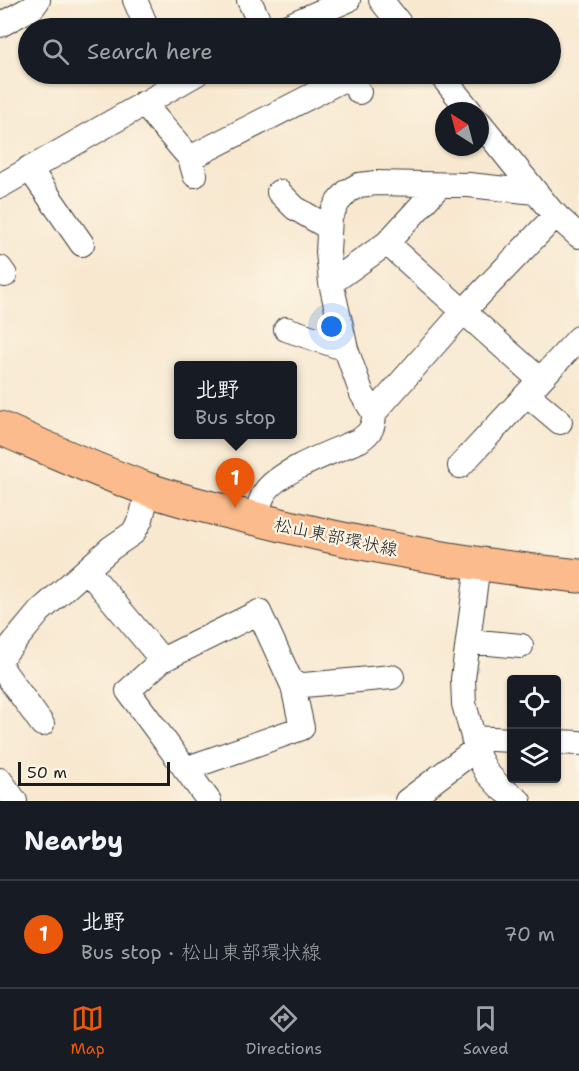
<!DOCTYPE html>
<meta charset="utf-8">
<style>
body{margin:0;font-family:"Shantell Sans","Klee One",sans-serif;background:#242831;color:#f1f3f6}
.controls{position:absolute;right:18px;bottom:18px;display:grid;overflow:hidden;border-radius:6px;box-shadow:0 2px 4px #0004}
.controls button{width:54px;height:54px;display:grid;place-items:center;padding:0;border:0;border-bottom:2px solid #363941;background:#171b24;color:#f1f3f6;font:30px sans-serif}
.compass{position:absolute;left:435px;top:102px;width:54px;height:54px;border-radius:50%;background:#171b24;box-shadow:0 2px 4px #0004;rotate:324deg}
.scale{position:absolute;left:18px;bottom:15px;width:152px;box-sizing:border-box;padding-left:6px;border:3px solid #1c1c1c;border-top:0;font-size:16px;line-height:21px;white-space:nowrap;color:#1c1c1c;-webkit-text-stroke:4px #fcf5e5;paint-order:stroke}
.you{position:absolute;left:332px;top:327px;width:21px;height:21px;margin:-15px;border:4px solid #fff;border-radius:50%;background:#1a73e8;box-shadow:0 0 0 9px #1a73e833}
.badge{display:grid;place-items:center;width:39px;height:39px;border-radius:50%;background:#ea580c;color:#fff;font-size:20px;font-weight:700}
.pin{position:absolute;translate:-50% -50px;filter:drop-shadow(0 2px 3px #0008)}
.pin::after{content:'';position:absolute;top:32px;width:21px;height:18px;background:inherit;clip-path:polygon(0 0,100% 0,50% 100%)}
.popup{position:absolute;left:174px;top:361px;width:123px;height:78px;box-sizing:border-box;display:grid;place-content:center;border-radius:6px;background:#171b24;filter:drop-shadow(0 2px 4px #0005);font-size:20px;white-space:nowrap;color:#9ea1a6}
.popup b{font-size:22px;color:#f1f3f6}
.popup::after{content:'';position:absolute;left:50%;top:100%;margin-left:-12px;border:12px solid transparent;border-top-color:#171b24}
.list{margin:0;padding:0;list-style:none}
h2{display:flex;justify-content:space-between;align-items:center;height:78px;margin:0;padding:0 24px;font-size:26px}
h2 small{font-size:20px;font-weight:400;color:#9ea1a6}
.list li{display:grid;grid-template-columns:39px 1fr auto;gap:18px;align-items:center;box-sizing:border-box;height:108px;padding:0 24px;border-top:2px solid #363941}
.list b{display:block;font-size:22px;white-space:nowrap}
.list p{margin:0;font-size:20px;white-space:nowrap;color:#9ea1a6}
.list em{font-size:20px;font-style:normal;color:#9ea1a6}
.icon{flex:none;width:33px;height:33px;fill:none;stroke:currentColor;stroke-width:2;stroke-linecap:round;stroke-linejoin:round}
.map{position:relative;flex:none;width:579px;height:801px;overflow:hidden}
.search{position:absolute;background:#171b24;box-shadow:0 2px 4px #0004;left:18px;right:18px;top:18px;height:66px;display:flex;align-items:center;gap:15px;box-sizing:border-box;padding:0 21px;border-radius:33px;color:#9ea1a6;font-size:22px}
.sheet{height:186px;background:#171b24}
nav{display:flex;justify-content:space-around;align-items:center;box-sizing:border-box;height:84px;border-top:2px solid #363941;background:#171b24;font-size:16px;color:#9ea1a6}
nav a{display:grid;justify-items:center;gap:3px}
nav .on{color:#ea580c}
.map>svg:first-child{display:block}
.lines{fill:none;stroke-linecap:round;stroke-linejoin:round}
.street-casing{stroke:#3d3b37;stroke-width:26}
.primary-casing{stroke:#3d3b37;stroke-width:35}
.street{stroke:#fff;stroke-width:24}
.primary{stroke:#fbbb8c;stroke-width:33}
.labels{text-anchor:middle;stroke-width:4.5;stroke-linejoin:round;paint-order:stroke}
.street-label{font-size:18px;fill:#1c1c1c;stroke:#fcf5e5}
</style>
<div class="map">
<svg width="579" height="801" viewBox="0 0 579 801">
<rect width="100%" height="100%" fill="#fcf5e5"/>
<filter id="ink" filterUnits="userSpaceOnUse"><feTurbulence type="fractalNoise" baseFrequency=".0167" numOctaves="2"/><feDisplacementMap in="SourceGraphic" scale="12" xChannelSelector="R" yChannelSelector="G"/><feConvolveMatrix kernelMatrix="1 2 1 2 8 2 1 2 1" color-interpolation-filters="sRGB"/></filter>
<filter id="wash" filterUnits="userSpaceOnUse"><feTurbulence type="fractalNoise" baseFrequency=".008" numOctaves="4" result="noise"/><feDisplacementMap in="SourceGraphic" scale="24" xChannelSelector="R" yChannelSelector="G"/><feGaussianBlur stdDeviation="1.35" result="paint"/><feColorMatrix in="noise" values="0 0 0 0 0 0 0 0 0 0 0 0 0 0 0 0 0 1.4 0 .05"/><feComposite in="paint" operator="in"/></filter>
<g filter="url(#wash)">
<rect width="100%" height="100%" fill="#f8e8d0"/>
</g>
<g filter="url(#ink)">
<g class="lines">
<g class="street-casing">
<path id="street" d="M135 0 147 28
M249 0 262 28
M381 0 403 28
M0 25 33 7 38 0
M283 28 348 0
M440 74 470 111
M143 103 190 158 195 175
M480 123 552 212 579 236
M190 158 348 77 359 92
M29 168 82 244
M0 186 196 74
M279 192 295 208 329 228
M387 243 540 380
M0 268 5 275
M331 283 387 243 439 186
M286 329 346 349
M527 394 560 422
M374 413 362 394 346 349 331 283 328 252 330 217 338 202 348 191 359 185 376 183 469 185 535 192
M460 466 579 338
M255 519C258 510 260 500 265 492 280 470 335 451 360 440 371 432 374 427 374 413L463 312 556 215
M478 564 463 679 464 704 479 758 487 773 500 787 519 801
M87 570 162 660
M468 641 521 646
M0 659 40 611 111 548 133 533 141 519 148 490
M0 666 42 724
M293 686 392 677
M473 738 512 740
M556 742 579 743
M185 769 302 728 293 686 259 612 162 660 128 691 209 801
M0 780 15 801
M407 801 476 749"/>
</g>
<g class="primary-casing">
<path id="primary" d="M0 428C49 449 97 471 147 489 183 502 220 510 257 519 363 546 470 565 579 576"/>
</g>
<use href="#street" class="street"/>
<use href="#primary" class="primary"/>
</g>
</g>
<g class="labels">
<g class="street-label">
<text transform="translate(336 537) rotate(12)" y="6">松山東部環状線</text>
</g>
</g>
</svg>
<div class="controls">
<button><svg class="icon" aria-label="locate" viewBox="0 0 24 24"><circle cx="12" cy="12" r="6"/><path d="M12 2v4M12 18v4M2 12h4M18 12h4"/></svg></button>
<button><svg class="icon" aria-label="layers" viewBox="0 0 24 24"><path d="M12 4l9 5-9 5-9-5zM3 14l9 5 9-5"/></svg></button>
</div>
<svg class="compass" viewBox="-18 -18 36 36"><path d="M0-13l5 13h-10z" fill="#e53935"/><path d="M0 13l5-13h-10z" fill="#9ea1a6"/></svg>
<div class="scale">50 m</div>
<div class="you"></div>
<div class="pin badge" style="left:235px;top:508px">1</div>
<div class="popup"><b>北野</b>Bus stop</div>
<div class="search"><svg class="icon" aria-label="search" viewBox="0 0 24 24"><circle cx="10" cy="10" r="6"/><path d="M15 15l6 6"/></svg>Search here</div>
</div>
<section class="sheet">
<h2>Nearby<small></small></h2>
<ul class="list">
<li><span class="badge">1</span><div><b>北野</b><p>Bus stop · 松山東部環状線</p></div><em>70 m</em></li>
</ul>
</section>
<nav>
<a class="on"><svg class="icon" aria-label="map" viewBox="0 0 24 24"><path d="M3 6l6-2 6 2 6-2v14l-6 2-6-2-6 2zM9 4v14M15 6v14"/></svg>Map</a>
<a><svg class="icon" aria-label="directions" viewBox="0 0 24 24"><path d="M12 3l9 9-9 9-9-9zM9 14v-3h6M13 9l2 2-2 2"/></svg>Directions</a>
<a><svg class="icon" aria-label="saved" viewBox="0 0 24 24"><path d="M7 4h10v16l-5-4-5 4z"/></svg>Saved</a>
</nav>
